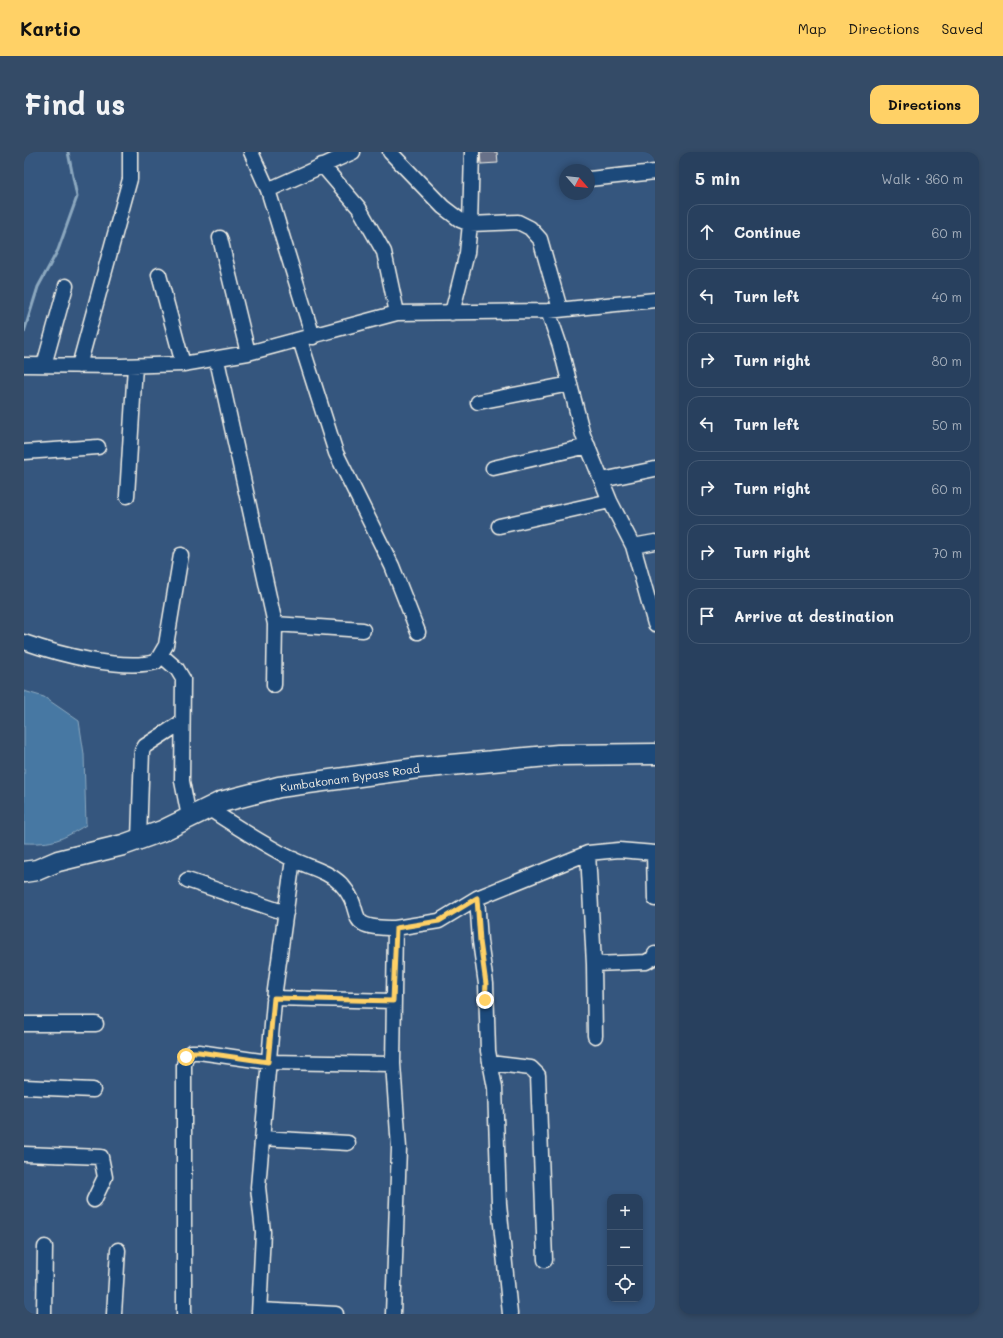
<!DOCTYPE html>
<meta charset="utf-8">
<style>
body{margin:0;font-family:Mali,sans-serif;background:#344b67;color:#f1f3f6}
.controls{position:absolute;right:12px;bottom:12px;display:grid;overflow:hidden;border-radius:8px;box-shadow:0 2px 6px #0003}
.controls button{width:36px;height:36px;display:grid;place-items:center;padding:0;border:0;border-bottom:1px solid #445973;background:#28405e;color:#f1f3f6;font:20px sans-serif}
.compass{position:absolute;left:535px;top:12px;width:36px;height:36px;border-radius:50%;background:#28405e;box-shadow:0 2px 6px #0003;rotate:118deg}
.stop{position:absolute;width:12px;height:12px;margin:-9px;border:3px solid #ffd166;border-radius:50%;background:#fff}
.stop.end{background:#ffd166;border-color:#fff;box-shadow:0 1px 4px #0008}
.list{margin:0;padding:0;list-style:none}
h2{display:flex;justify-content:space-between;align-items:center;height:52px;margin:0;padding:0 16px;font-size:17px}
h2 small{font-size:13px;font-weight:400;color:#a5afbc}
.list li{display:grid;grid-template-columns:26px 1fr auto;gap:12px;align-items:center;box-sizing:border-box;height:56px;margin:0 8px 8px;padding:0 8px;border:1px solid #445973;border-radius:12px}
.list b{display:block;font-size:15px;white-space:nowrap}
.list em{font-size:13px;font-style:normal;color:#a5afbc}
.icon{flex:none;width:22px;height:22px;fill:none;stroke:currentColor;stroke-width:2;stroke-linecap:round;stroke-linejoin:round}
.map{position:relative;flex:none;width:631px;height:1162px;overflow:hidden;border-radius:12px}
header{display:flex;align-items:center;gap:24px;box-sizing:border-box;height:56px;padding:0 20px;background:#ffd166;color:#111}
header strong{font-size:19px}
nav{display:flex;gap:22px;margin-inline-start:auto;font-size:14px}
.intro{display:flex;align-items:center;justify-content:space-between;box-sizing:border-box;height:96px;padding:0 24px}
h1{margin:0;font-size:28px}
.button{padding:10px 18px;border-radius:12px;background:#ffd166;color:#111;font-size:14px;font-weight:700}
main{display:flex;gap:24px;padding:0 24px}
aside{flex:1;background:#28405e;border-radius:12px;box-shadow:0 2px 6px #0003}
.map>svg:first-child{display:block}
.water{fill:#4678a3;stroke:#8ca8bf}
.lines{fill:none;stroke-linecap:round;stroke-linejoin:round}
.stream{stroke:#8ca8bf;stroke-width:3}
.building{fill:#687189;stroke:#f4f1e8}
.minor-casing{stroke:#f4f1e8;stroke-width:17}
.highway-casing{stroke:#f4f1e8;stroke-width:23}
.minor{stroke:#1f4a7a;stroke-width:14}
.highway{stroke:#1f4a7a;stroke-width:20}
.route{stroke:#ffd166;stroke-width:5}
.labels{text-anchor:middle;stroke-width:4;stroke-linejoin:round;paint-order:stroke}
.street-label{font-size:11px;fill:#f4f1e8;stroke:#1f4a7a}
</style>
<header>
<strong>Kartio</strong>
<nav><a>Map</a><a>Directions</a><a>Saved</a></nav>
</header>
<div class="intro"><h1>Find us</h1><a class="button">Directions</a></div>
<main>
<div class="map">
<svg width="631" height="1162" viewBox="0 0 631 1162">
<rect width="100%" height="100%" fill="#35567e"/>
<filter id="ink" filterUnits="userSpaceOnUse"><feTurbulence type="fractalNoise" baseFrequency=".025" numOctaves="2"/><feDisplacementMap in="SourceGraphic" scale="8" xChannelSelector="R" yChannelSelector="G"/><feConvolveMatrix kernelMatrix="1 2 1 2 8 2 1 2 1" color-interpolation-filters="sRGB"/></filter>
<g filter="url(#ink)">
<path class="water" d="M0 539 20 545 55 569 60 602 62 673C37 688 30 692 0 691Z"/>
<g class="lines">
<path class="stream" d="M0 180 14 135 34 98 53 45 44 0"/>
</g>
<path class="building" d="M456 0H473L474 11 457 12Z"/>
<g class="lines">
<g class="minor-casing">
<path id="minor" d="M227 0 244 38 289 185
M366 0 419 55 436 68 446 72 494 70 506 76 516 87 536 157
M298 13 335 56 360 100 373 161
M565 27 631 20
M244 38 329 0
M196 86 224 201
M135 123 159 212
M524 159 536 194 559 283 586 349 609 394 631 472
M428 161 443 101 446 72 448 0
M276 188 312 301 368 414 394 480
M193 208 251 472 250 533
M0 213 97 214 159 212 224 201 373 161 524 159 631 148
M20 213 42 134
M55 214 106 27V0
M454 250 546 232
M0 300 74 295
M469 316 564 294
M578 328 631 317
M103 344 111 214
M475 374 586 349
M609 394 631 390
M251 472 339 478
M0 490C34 502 97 519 132 510L142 493 157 403
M137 503 153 517 159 527 158 629 165 665
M184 656C211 674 239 692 268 707 284 715 304 719 317 732 344 761 315 776 371 776L369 912 375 996 369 1162
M115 687 118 599 121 594 158 570
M564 701 570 812 571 884
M630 701 631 747
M163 728 262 761
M453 746 456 789 462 832 464 899 471 936 475 1052 486 1162
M371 776 415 769 453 746 564 701 595 698 631 701
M570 812 622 810 629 806 631 802
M250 846 369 849
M0 872H72
M466 911 507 916 514 923 521 1108
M0 935 69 938
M238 986 324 991
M0 1002 77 1005 81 1025 70 1048
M235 1158 312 1162
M20 1162 21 1095
M90 1162 94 1098
M160 1162V913L162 905 167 900H175L244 910 369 912
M235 1162 239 1080 234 1035 251 838 269 707"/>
</g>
<g class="highway-casing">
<path id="highway" d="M0 720 13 718 34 709 99 693 138 679 197 650 255 635 394 616 534 603 631 602"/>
</g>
<use href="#minor" class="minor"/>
<use href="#highway" class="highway"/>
</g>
</g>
<g class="lines" filter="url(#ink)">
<path class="route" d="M162 905 167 900H175L244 910 250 846 369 849 372 776 415 769 453 746 456 789 462 832 461 848"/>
</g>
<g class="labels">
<g class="street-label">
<text transform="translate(326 626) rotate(-8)" y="4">Kumbakonam Bypass Road</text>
</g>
</g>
</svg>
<div class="controls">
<button>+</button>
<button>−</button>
<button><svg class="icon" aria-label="locate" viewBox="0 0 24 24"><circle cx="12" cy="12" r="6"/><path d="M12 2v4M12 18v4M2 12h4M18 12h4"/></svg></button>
</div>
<svg class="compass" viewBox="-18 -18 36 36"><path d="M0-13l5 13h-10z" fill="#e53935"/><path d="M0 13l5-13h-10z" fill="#a5afbc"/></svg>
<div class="stop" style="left:162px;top:905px"></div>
<div class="stop end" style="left:461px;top:848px"></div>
</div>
<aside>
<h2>5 min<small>Walk · 360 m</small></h2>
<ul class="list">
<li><svg class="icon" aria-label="ahead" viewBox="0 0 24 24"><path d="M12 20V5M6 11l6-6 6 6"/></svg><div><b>Continue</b></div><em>60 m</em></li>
<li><svg class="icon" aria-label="left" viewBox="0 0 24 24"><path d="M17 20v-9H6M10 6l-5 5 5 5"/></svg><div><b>Turn left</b></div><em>40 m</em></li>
<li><svg class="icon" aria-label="right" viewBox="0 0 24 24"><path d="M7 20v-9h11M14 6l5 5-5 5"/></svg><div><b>Turn right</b></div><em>80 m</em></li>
<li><svg class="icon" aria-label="left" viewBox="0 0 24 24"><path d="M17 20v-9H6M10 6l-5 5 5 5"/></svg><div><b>Turn left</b></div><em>50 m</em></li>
<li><svg class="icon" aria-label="right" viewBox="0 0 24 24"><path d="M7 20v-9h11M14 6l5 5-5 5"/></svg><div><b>Turn right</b></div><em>60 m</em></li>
<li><svg class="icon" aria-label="right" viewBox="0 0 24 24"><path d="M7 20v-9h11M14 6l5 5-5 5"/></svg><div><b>Turn right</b></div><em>70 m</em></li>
<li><svg class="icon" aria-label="arrive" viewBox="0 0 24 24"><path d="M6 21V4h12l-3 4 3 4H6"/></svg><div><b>Arrive at destination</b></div></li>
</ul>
</aside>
</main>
